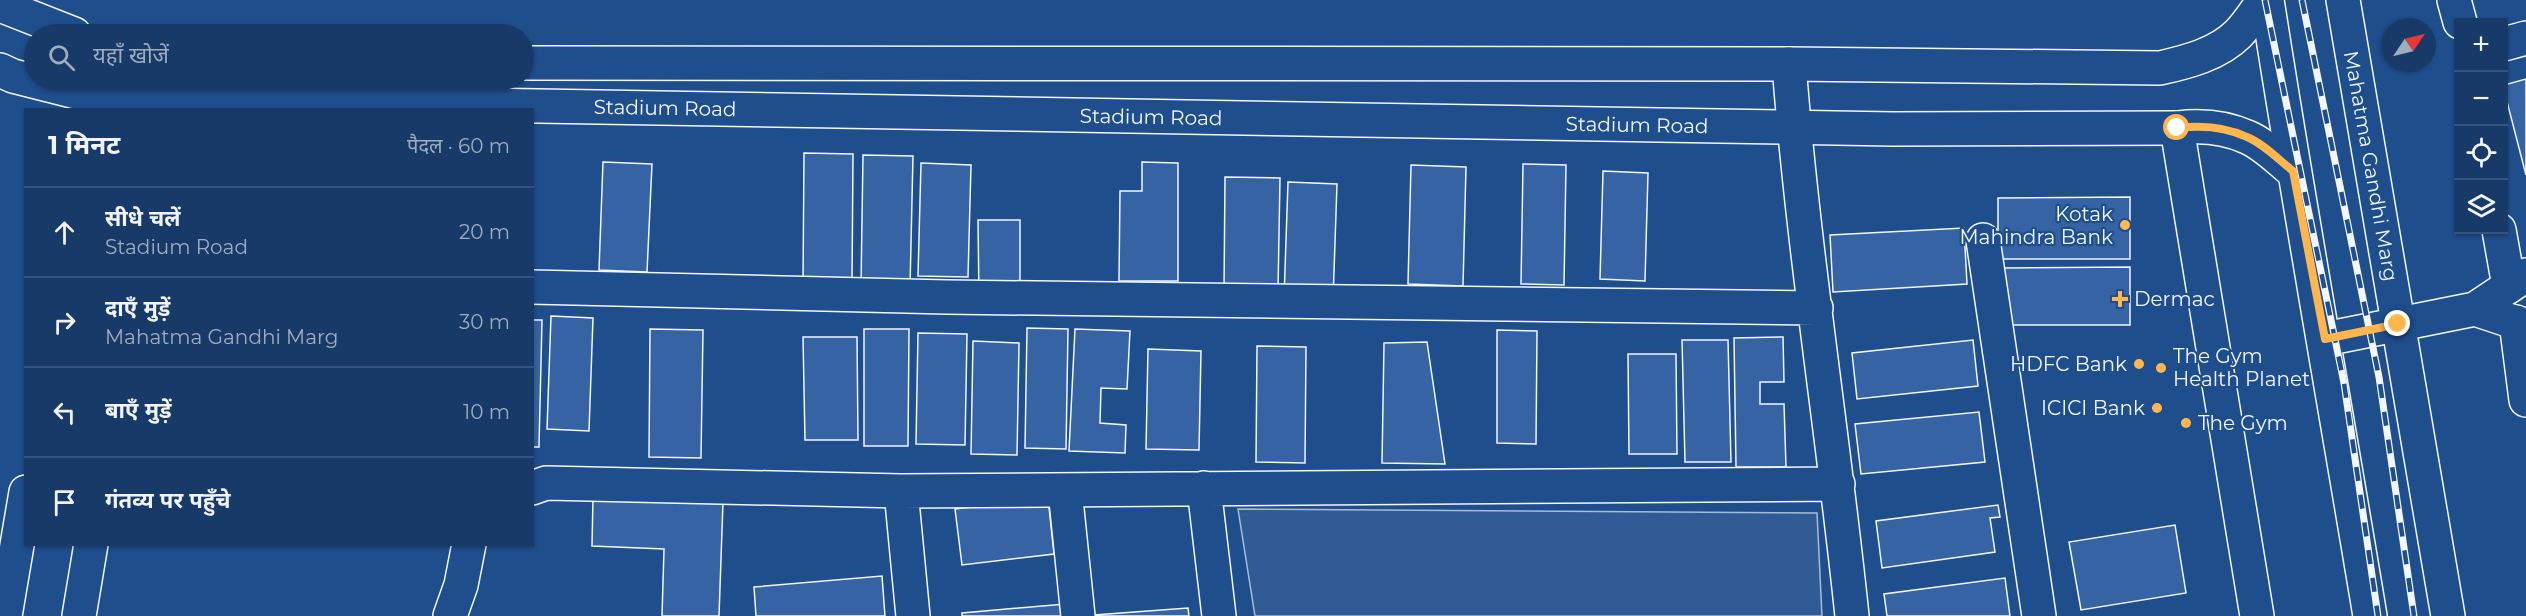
<!DOCTYPE html>
<html lang="hi">
<meta charset="utf-8">
<style>
body{margin:0;font-family:Montserrat,"Noto Sans Devanagari",sans-serif;background:#244571;color:#f1f3f6}
.controls{position:absolute;right:18px;top:18px;display:grid;overflow:hidden;border-radius:0px;box-shadow:0 2px 4px #0004}
.controls button{width:54px;height:54px;display:grid;place-items:center;padding:0;border:0;border-bottom:2px solid #36547d;background:#173a69;color:#f1f3f6;font:30px sans-serif}
.compass{position:absolute;left:2382px;top:18px;width:54px;height:54px;border-radius:50%;background:#173a69;box-shadow:0 2px 4px #0004;rotate:55deg}
.stop{position:absolute;width:18px;height:18px;margin:-14px;border:4px solid #ffb74d;border-radius:50%;background:#fff}
.stop.end{background:#ffb74d;border-color:#fff;box-shadow:0 2px 6px #0008}
.list{margin:0;padding:0;list-style:none}
h2{display:flex;justify-content:space-between;align-items:center;height:78px;margin:0;padding:0 24px;font-size:26px}
h2 small{font-size:20px;font-weight:400;color:#9eadc0}
.list li{display:grid;grid-template-columns:39px 1fr auto;gap:18px;align-items:center;box-sizing:border-box;height:90px;padding:0 24px;border-top:2px solid #36547d}
.list b{display:block;font-size:22px;white-space:nowrap}
.list p{margin:0;font-size:20px;white-space:nowrap;color:#9eadc0}
.list em{font-size:20px;font-style:normal;color:#9eadc0}
.icon{flex:none;width:33px;height:33px;fill:none;stroke:currentColor;stroke-width:2;stroke-linecap:round;stroke-linejoin:round}
.map{position:relative;flex:none;width:2526px;height:616px;overflow:hidden}
.search{position:absolute;background:#173a69;box-shadow:0 2px 4px #0004;left:24px;top:24px;width:510px;height:66px;display:flex;align-items:center;gap:15px;box-sizing:border-box;padding:0 21px;border-radius:33px;color:#9eadc0;font-size:22px}
.panel{position:absolute;background:#173a69;box-shadow:0 2px 4px #0004;left:24px;top:108px;width:510px;height:438px;border-radius:0px}
.map>svg:first-child{display:block}
.built{fill:#305b95;stroke:#a8bbd7;stroke-width:1.5}
.building{fill:#3563a3;stroke:#f2f6ff;stroke-width:1.5}
.lines{fill:none;stroke-linecap:round;stroke-linejoin:round}
.street-casing{stroke:#f2f6ff;stroke-width:36}
.secondary-casing{stroke:#f2f6ff;stroke-width:36}
.primary-casing{stroke:#f2f6ff;stroke-width:36}
.street{stroke:#1f4e8c;stroke-width:33}
.secondary{stroke:#1f4e8c;stroke-width:33}
.primary{stroke:#1f4e8c;stroke-width:33}
.rail-casing{stroke:#f2f6ff;stroke-width:7}
.rail{stroke:#1f4e8c;stroke-width:4.5;stroke-dasharray:14;stroke-linecap:butt}
.route{stroke:#ffb74d;stroke-width:8}
.poi-dot{fill:#ffb74d;stroke:#1f4e8c;stroke-width:2}
.labels{text-anchor:middle;stroke-width:4.5;stroke-linejoin:round;paint-order:stroke}
.street-label{font-size:20px;fill:#f2f6ff;stroke:#1f4e8c}
.poi-label{font-size:20px;fill:#f2f6ff;stroke:#1f4e8c;text-anchor:end}
</style>
<div class="map">
<svg width="2526" height="616" viewBox="0 0 2526 616">
<rect width="100%" height="100%" fill="#1f4e8c"/>
<path class="built" d="M1238 509 1817 513 1822 616H1255Z"/>
<path class="building" d="M2526 79V175L2504 90V85Z
M804 153 853 154 852 283H803Z
M863 155 913 156 910 287 861 286Z
M603 162 652 164 647 272 599 270Z
M1142 162 1178 163V281H1119L1120 191H1142Z
M921 163 971 165 968 277 918 276Z
M1523 164 1566 165 1564 285 1521 284Z
M1411 165 1466 167 1463 286 1408 284Z
M1603 171 1648 173 1645 281 1600 279Z
M1225 177 1280 178 1278 291 1224 290Z
M1288 182 1337 184 1333 301 1284 299Z
M2130 197V259H1998V198Z
M978 220H1020V297L979 298Z
M1964 228 1967 284 1833 292 1830 235Z
M2130 267V325H2000V268Z
M551 316 593 318 589 431 547 429Z
M532 320H542L539 447H532Z
M1027 328 1068 329 1066 449 1025 448Z
M650 329 703 330 701 458 649 457Z
M864 329H909L908 446H864Z
M1075 329 1130 331 1127 389 1101 388 1100 423 1126 425 1125 453 1069 451Z
M1497 330 1537 331 1536 444 1497 443Z
M918 333 967 334 965 445 916 444Z
M803 337H857L858 440H805Z
M1783 337 1784 382H1760V404H1784L1786 467H1736L1734 338Z
M1682 340H1728L1731 462H1685Z
M1973 340 1978 386 1857 399 1852 353Z
M973 341 1019 343 1017 455 971 454Z
M1427 342 1445 464 1382 463 1384 343Z
M1257 346 1306 347 1305 463 1256 462Z
M1148 349 1201 351 1199 450 1146 449Z
M1628 354H1676L1677 454H1629Z
M1979 412 1985 462 1861 474 1855 424Z
M593 497 723 502 719 616H662L664 549 592 546Z
M1048 498 1054 554 962 565 955 509Z
M1998 505 2000 517 1990 518 1995 552 1882 568 1876 521Z
M2175 525 2186 593 2081 610 2069 542Z
M882 576 885 616H756L754 587Z
M2005 578 2010 616H1887L1884 594Z
M1065 604 1066 616H962V613Z
M1188 608 1189 616H1094V615Z"/>
<g class="lines">
<g class="street-casing">
<path id="street" d="M2454 0 2460 22
M2504 44 2526 38
M1789 64C1803 249 1833 432 1852 616
M2177 128 2257 616
M2499 230 2509 286
M1983 240 2039 616
M532 287 947 297 1816 308
M2516 322 2526 400
M532 488 546 483 901 491 1838 484
M1204 488 1219 616
M1065 490 1078 616
M901 491 913 616
M450 616 461 585 469 544"/>
</g>
<g class="secondary-casing">
<path id="secondary" d="M0 5 74 34
M524 63 1789 64 2160 68C2187 62 2218 54 2238 34 2248 24 2256 11 2264 0
M0 70 13 76 92 96 164 102 250 101 1893 129 2177 128C2201 125 2225 127 2247 137 2264 144 2279 160 2293 171
M2475 309 2526 326
M2325 339 2475 309 2526 275
M5 616 26 492
M79 616 91 544"/>
</g>
<g class="primary-casing">
<path id="primary" d="M2267 0C2299 206 2336 411 2370 616
M2343 0 2448 616"/>
</g>
<use href="#street" class="street"/>
<use href="#secondary" class="secondary"/>
<use href="#primary" class="primary"/>
<g class="rail-casing">
<path id="rail" d="M2265 0 2344 383 2378 616
M2302 0 2379 377 2414 616"/>
</g>
<use href="#rail" class="rail"/>
</g>
<g class="lines">
<path class="route" d="M2177 128C2201 125 2226 127 2247 137 2264 144 2279 160 2293 171L2325 339 2398 324"/>
</g>
<g class="poi-dot">
<circle cx="2125" cy="225" r="6"/>
<path d="M2117 290h6v6h6v6h-6v6h-6v-6h-6v-6h6z"/>
<circle cx="2139" cy="364" r="6"/>
<circle cx="2161" cy="368" r="6"/>
<circle cx="2157" cy="408" r="6"/>
<circle cx="2186" cy="423" r="6"/>
</g>
<g class="labels">
<g class="street-label">
<text transform="translate(665 108) rotate(1)" y="7">Stadium Road</text>
<text transform="translate(1151 117) rotate(1)" y="7">Stadium Road</text>
<text transform="translate(1637 125) rotate(1)" y="7">Stadium Road</text>
<text transform="translate(2371 166) rotate(80)" y="7">Mahatma Gandhi Marg</text>
</g>
<g class="poi-label">
<text x="2113" y="221">Kotak<tspan x="2113" dy="23">Mahindra Bank</tspan></text>
<text x="2134" y="306" text-anchor="start">Dermac</text>
<text x="2173" y="363" text-anchor="start">The Gym<tspan x="2173" dy="23">Health Planet</tspan></text>
<text x="2127" y="371">HDFC Bank</text>
<text x="2145" y="415">ICICI Bank</text>
<text x="2198" y="430" text-anchor="start">The Gym</text>
</g>
</g>
</svg>
<div class="controls">
<button>+</button>
<button>−</button>
<button><svg class="icon" aria-label="locate" viewBox="0 0 24 24"><circle cx="12" cy="12" r="6"/><path d="M12 2v4M12 18v4M2 12h4M18 12h4"/></svg></button>
<button><svg class="icon" aria-label="layers" viewBox="0 0 24 24"><path d="M12 4l9 5-9 5-9-5zM3 14l9 5 9-5"/></svg></button>
</div>
<svg class="compass" viewBox="-18 -18 36 36"><path d="M0-13l5 13h-10z" fill="#e53935"/><path d="M0 13l5-13h-10z" fill="#9eadc0"/></svg>
<div class="stop" style="left:2177px;top:128px"></div>
<div class="stop end" style="left:2398px;top:324px"></div>
<div class="search"><svg class="icon" aria-label="search" viewBox="0 0 24 24"><circle cx="10" cy="10" r="6"/><path d="M15 15l6 6"/></svg>यहाँ खोजें</div>
<section class="panel">
<h2>1 मिनट<small>पैदल · 60 m</small></h2>
<ul class="list">
<li><svg class="icon" aria-label="ahead" viewBox="0 0 24 24"><path d="M12 20V5M6 11l6-6 6 6"/></svg><div><b>सीधे चलें</b><p>Stadium Road</p></div><em>20 m</em></li>
<li><svg class="icon" aria-label="right" viewBox="0 0 24 24"><path d="M7 20v-9h11M14 6l5 5-5 5"/></svg><div><b>दाएँ मुड़ें</b><p>Mahatma Gandhi Marg</p></div><em>30 m</em></li>
<li><svg class="icon" aria-label="left" viewBox="0 0 24 24"><path d="M17 20v-9H6M10 6l-5 5 5 5"/></svg><div><b>बाएँ मुड़ें</b></div><em>10 m</em></li>
<li><svg class="icon" aria-label="arrive" viewBox="0 0 24 24"><path d="M6 21V4h12l-3 4 3 4H6"/></svg><div><b>गंतव्य पर पहुँचे</b></div></li>
</ul>
</section>
</div>
